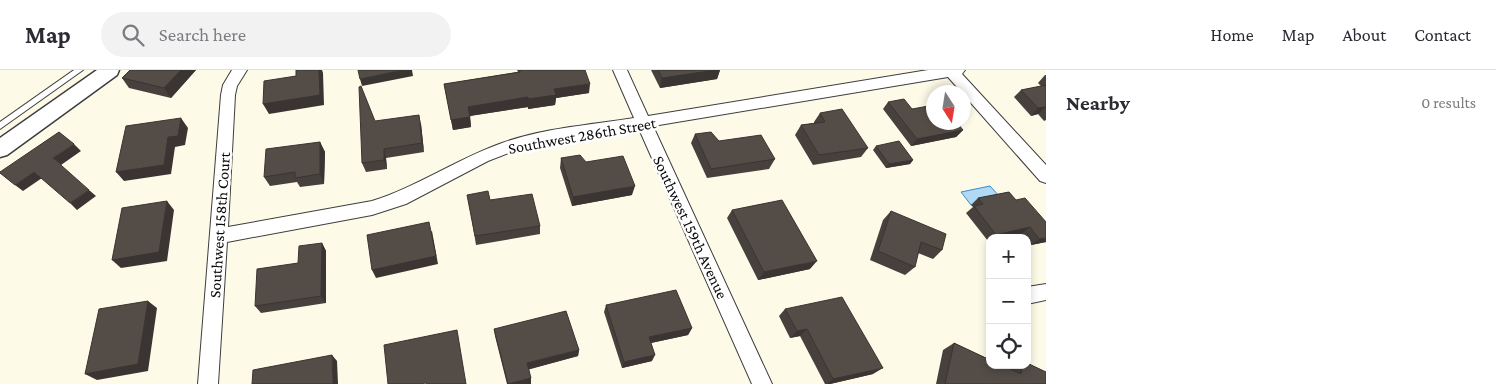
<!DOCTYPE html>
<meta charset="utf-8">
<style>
body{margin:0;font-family:"Crimson Pro",serif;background:#f2f2f3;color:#2b2b33}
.controls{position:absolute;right:15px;bottom:15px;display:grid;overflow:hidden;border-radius:10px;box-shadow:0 2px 8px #0003}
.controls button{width:45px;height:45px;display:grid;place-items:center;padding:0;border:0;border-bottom:1px solid #e1e1e2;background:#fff;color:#2b2b33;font:25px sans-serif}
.compass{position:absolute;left:926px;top:15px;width:45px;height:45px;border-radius:50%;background:#fff;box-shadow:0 2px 8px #0003;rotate:168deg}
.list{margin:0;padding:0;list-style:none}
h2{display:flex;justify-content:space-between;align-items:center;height:65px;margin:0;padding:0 20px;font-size:21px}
h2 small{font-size:16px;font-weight:400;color:#7c7c81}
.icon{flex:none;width:28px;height:28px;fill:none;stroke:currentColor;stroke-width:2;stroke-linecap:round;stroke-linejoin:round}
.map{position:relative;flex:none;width:1046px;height:314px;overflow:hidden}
header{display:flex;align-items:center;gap:30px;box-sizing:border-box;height:70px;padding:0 25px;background:#fff;border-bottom:1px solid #e1e1e2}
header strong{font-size:24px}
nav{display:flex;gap:28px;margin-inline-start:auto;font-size:18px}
.search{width:350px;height:45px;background:#f2f2f3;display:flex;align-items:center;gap:12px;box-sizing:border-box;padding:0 18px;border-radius:28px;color:#7c7c81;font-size:19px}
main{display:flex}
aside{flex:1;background:#fff}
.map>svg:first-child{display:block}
.water{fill:#afd9f4;stroke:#398cc8}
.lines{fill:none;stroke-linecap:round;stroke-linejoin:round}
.service-casing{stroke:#3d3d3d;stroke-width:2}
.minor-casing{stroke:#3d3d3d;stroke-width:2}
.tertiary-casing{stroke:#3d3d3d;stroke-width:3}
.service{fill:#fff;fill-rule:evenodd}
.minor{fill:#fff;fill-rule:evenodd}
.tertiary{fill:#fff;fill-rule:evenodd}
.wall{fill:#47413d}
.shaded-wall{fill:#3a3532}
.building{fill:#534c47;stroke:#3a3532}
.labels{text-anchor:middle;stroke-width:5;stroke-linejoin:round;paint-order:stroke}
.street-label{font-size:16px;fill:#0a0a0a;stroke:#fff}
</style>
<header>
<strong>Map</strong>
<div class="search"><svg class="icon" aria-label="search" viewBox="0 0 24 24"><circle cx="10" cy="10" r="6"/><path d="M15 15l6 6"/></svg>Search here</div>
<nav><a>Home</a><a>Map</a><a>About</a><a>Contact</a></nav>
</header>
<main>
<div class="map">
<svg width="1046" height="314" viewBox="0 0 1046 314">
<rect width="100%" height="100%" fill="#fefae8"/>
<path class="water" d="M990 116 1001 128 971 135 961 122Z"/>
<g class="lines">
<g class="service-casing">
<path id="service" d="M74 0H83L0 59V52Z"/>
</g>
<g class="minor-casing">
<path id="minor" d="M232 0H247L237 16 235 25 228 157 372 131C417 117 457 89 502 73 543 58 591 55 634 48L613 0H627L648 46 928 0H965L962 4 1046 95V113L1040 111 948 7 653 56 772 314H752L639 59 511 82 488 91 406 134 372 145 227 172 218 314H198L221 25 223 15Z
M1046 214V230L1027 234V217Z"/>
</g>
<g class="tertiary-casing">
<path id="tertiary" d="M97 0H119L117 5 7 85 0 87V68Z"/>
</g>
<use href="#service" class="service"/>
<use href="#minor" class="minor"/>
<use href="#tertiary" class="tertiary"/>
</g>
<path class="wall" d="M130 0H196L171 28 129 18 122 8Z
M517 0H585L589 23 556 28 555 35 528 39V37L470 46 471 57 453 60 444 14 518 2Z
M651 0H720L717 9 660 18Z
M1045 5H1046V50L1044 51 1038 44 1031 46 1014 27 1021 20 1041 16 1038 13Z
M888 32 912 39 964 52 960 57 963 60 956 67 911 76 883 39Z
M820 43 868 78 861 87 813 95 795 65 801 55 814 53V52Z
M375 51 421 54 424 82 386 88 387 99 366 102 362 93Z
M695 64 719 71 775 89 769 99 707 108 691 73Z
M320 72 325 82 324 114 300 117 297 112 270 116 264 107Z
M876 76 913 90 910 94 886 98 873 80Z
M561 88 586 92 632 125 572 136 560 98Z
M1009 122 1046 172 1031 175 1027 171V168H1024L1021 164 1004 168H990V171H988L966 143 973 137 971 135 978 128Z
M469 133 540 156V164L476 175Z
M732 140 810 199 758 210 727 148Z
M891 141 942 180 933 189 918 183 915 197 905 205 870 190 883 150Z
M322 173 326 181V233L261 243 255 236Z
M606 235 692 258 688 265 651 273 652 291 622 298 604 242Z
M785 239 873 304 830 314H825L800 266 790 268 779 246Z
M494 259 579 280 578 286 529 299 531 314H507L495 266Z
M954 273 1010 299V298L1014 295H1027L1046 314H936L943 280Z"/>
<path class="shaded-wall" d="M181 0H196L171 28 164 18Z
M319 0H322L323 3 324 35 269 44 263 34Z
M402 0H412L413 6 362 16 360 9Z
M716 0H720L717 9 660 18 662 8Z
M590 14 589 23 556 28 555 35 528 39V29L554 19Z
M528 27V37L469 46 468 37Z
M1046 37 1038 44 1031 46 1038 38Z
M419 45 421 54 424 82 422 73Z
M470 47 471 57 453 60 451 50Z
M181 48 188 58 185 75 175 77 171 104 124 111 116 102 168 67Z
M964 52 958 60V54Z
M963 60 956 67 911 76 917 69Z
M320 72 325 82 324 114 320 104Z
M74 74 81 81 61 95 53 88Z
M384 79 386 88 387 99 384 90Z
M913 90 910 94 886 98 889 94Z
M34 102 42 108 23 121 15 115Z
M635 116 632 125 572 136 573 127Z
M89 120 96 126 77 140 70 133Z
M167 131 174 140 167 191 121 198 112 190Z
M1030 157 1021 164 1004 168H993L996 165Z
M432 161 438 194 376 208 372 200Z
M1046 168V172L1031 175 1039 169Z
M322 173 326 181V233L321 226Z
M817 191 810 199 758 210 764 202Z
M148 231 157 238 148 301 97 310 85 304Z
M692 258 688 265 646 274 649 267Z
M807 259 800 266 790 268 797 261Z
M579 280 578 286 527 300V293Z
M332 285 337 291 338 314H333Z
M655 285 652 291 622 298 624 292Z
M883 298 873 304 830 314H827L833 309Z
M531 308V314H508Z"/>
<path class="building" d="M130 0H181L164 18 122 8Z
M296 0H319L320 25 263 34 264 11 296 6Z
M358 0H402L360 9Z
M520 0H585L590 14 554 19 556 25 528 29V27L468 37 470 47 451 50 444 14 520 2Z
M658 0H716L662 8Z
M1046 15V37L1038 38 1021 20Z
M361 16 375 51 419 45 422 73 384 79V90L362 93 359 17Z
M904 29 912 39 934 35V52H964V51V52L958 54 963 60 917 69 888 32Z
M842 39 868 78 819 85 801 55 825 52 820 43Z
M181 48 178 66 168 67 164 95 116 102 126 56Z
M59 62 74 74 53 88 89 120 70 133 34 102 15 115 0 103V102Z
M711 62 719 71 761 65 775 89 711 99 695 64Z
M899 71 913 90 889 94 876 76Z
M320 72V104L295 108V102L264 107 266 79Z
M580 85 586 92 623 86 635 116 573 127 561 88Z
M488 121 490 130 532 124 540 156 475 166 467 125Z
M1009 122 1016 130 1025 128 1046 152V168L1039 169 1030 157 996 165 974 136 983 134 978 128Z
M782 130 817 191 764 202 732 140Z
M167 131 159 182 112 190 122 138Z
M891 141 946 164 942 180 921 172 915 197 878 181Z
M429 152 436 186 372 200 367 165Z
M322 173 321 226 255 236 257 199 298 193 299 176Z
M676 220 692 258 649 267 655 285 624 292 606 235Z
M842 227 883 298 833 309 807 259 797 261 785 239Z
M148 231 138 294 85 304 99 239Z
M566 241 579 280 527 293 531 308 508 314 494 259Z
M457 260 466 314H427L426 313 420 314H388L384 275Z
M954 273 990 290V295H1002L1021 304 1022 295H1027V293L1046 302V314H945Z
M332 285 333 314H252L253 300Z"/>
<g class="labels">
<g class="street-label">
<text transform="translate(582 65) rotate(-10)" y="6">Southwest 286th Street</text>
<text transform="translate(219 155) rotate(-86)" y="6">Southwest 158th Court</text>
<text transform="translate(691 157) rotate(65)" y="6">Southwest 159th Avenue</text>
</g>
</g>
</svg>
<div class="controls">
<button>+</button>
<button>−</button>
<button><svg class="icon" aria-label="locate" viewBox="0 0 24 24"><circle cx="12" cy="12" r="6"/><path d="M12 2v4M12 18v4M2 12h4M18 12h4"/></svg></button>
</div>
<svg class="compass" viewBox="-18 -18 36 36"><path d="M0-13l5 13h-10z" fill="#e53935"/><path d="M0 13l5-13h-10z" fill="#7c7c81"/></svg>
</div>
<aside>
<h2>Nearby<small>0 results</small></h2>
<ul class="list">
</ul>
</aside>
</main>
